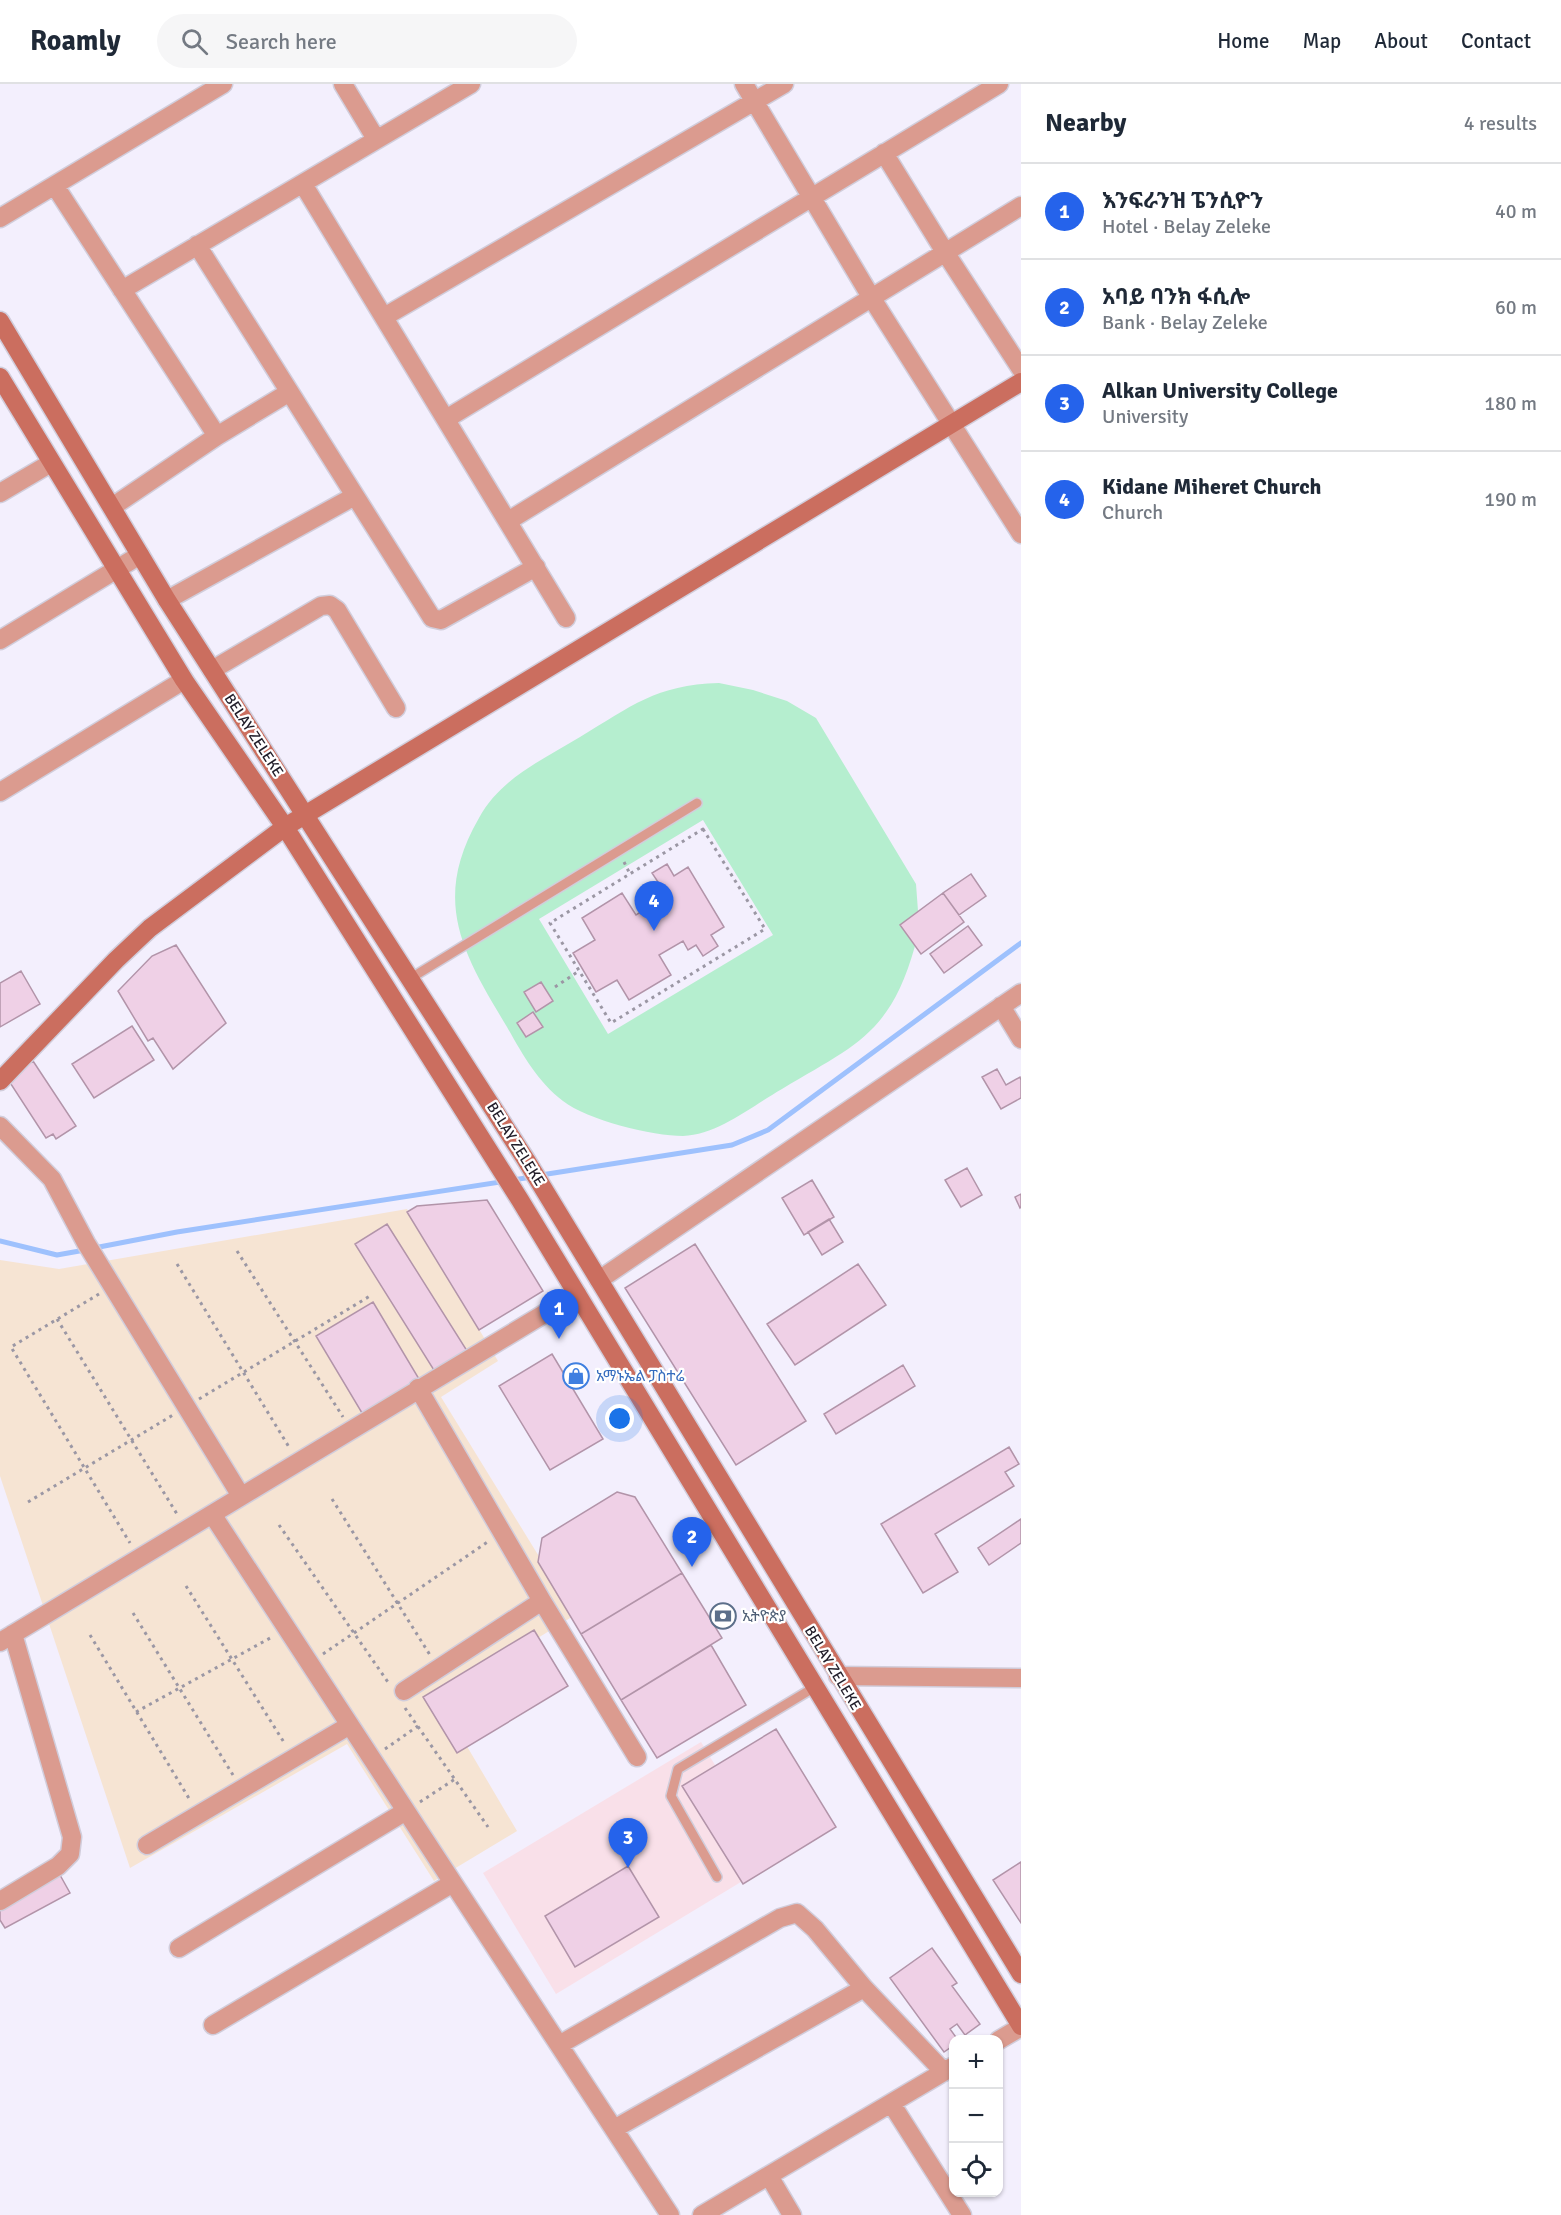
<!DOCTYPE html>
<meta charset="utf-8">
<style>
body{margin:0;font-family:Signika,"Noto Sans Ethiopic",sans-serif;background:#f6f6f7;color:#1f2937}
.controls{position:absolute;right:18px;bottom:18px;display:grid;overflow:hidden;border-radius:12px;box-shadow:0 2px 4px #0004}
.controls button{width:54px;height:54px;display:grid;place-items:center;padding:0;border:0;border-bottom:2px solid #e0e1e3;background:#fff;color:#1f2937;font:30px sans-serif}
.you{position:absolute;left:620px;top:1335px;width:21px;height:21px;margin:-15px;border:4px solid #fff;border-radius:50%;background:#1a73e8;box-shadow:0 0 0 9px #1a73e833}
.badge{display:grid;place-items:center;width:39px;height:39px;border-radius:50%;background:#2563eb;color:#fff;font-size:20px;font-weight:700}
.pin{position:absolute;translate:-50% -50px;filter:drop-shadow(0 2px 3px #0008)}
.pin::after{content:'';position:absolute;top:32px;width:21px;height:18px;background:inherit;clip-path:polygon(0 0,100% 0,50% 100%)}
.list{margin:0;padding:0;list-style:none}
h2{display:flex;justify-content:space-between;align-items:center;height:78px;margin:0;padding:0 24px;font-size:26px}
h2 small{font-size:20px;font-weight:400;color:#747a83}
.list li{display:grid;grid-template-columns:39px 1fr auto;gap:18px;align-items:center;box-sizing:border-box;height:96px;padding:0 24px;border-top:2px solid #e0e1e3}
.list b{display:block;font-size:22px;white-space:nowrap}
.list p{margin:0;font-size:20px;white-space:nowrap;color:#747a83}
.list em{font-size:20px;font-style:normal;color:#747a83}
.icon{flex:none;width:33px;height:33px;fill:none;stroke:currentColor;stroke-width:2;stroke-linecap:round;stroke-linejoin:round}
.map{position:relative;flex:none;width:1021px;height:2131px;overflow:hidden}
header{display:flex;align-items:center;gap:36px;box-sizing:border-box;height:84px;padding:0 30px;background:#fff;border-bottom:2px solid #e0e1e3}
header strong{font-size:28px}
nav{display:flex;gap:33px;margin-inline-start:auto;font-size:21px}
.search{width:420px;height:54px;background:#f6f6f7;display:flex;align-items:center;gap:15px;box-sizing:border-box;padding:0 21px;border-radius:33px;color:#747a83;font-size:22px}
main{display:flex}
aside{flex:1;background:#fff}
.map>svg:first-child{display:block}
.commercial{fill:#f6e4d3}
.education{fill:#f9e0e9}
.green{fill:#b5eecf;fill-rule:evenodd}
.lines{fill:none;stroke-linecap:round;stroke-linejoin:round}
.stream{stroke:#9ec1fd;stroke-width:5}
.building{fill:#efd0e6;stroke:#b294a9;stroke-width:1.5}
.lane-casing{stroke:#d1cddb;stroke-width:12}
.street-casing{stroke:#d1cddb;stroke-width:21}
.secondary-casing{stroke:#d1cddb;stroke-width:21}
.path{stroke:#9b97a4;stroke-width:3;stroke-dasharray:3 4.5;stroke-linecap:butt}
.lane{stroke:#db9b8f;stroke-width:9}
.street{stroke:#db9b8f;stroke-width:18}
.secondary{stroke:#cb6e5f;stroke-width:18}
.labels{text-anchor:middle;stroke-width:4.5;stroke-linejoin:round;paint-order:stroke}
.street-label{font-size:15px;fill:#211d29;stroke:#fff}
.shop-label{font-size:15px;fill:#366cbe;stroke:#fff;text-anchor:start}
.service-label{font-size:15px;fill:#4e5e75;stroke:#fff;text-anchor:start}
</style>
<header>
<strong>Roamly</strong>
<div class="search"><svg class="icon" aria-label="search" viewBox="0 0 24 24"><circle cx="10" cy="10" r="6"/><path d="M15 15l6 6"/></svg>Search here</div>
<nav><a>Home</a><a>Map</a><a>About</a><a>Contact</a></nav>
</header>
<main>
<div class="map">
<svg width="1021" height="2131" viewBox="0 0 1021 2131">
<rect width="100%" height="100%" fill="#f3effd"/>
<path class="commercial" d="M407 1125 498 1277 441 1313 575 1531 439 1615 517 1747 434 1797 347 1660 130 1784 0 1392V1176L59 1185Z"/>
<path class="education" d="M701 1658 774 1778 556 1910 483 1789Z"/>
<path class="green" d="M719 599 753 606 787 617 816 634 916 800 918 827 900 841 915 862C890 951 855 961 782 1005 752 1022 718 1051 683 1052 653 1052 587 1036 563 1017 537 997 523 971 507 943 463 870 431 817 479 734 501 694 542 676 580 653 632 622 655 601 719 599ZM703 736 773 851 608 950 539 835Z"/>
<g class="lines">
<path class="stream" d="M541 1091 732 1061 768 1046 1021 859
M0 1157 57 1171 85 1166
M94 1164 177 1148 532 1093"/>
</g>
<path class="building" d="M667 780 674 792 688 783 724 843 711 851 718 862 703 872 696 861 688 866 683 857 659 871 671 891 629 916 617 896 596 908 573 869 595 856 582 834 622 809 636 831 660 816 654 805 660 801 652 789Z
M971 790 986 812 959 831 943 809Z
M943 809 964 838 921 870 900 841Z
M968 842 982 861 944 889 930 870Z
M176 861 226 939 173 985 153 954 148 957 118 907 152 872Z
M21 887 40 920 0 943V899Z
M541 898 553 917 536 928 524 908Z
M533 928 543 943 526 953 517 939Z
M132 942 154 976 94 1014 72 980Z
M33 977 76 1042 56 1055 53 1050 46 1054 7 994Z
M997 985 1006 1001 1020 993 1021 996V1014L1001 1025 982 993Z
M967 1084 982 1111 961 1123 945 1096Z
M812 1096 834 1133 804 1151 782 1114Z
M1021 1110V1123L1020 1124 1015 1113Z
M487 1116 543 1207 479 1246 407 1128 417 1122Z
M829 1135 843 1158 822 1171 808 1148Z
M387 1140 469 1270 437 1291 355 1160Z
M695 1160 806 1337 736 1381 625 1204Z
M858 1180 886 1221 795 1281 767 1240Z
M373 1218 422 1300 365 1334 316 1252Z
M552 1270 603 1355 550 1386 499 1302Z
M903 1281 915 1302 836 1350 824 1330Z
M1009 1363 1019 1380 1005 1388 1014 1402 935 1450 958 1488 923 1509 881 1440Z
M617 1408 635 1413 682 1489 581 1550 538 1478 542 1454Z
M1021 1435V1459L989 1481 978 1464Z
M682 1489 722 1554 621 1616 581 1550Z
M534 1546 568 1602 457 1669 423 1613Z
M711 1561 746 1621 657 1674 621 1616Z
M776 1645 836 1743 743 1800 682 1702Z
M1021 1778V1839L993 1796Z
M628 1782 659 1833 575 1883 545 1832Z
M60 1791 70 1809 5 1844 0 1836V1825Z
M932 1864 957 1899 952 1902 980 1940 965 1951 957 1940 950 1945 958 1956H954V1961L944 1968 890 1894Z"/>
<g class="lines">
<g class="lane-casing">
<path id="lane" d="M411 894 697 719
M717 1793 671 1712 678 1685 815 1603"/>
</g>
<g class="street-casing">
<path id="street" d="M343 0 376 55
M744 0 871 213 1021 450
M884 69 945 168 1021 285
M303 100 566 534
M55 102 217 352
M0 134 223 0
M197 161 432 534 441 536 536 483
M122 206 471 0
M384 233 784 0
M446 335 999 0
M0 409 51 379
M112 423 217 352 288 309
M508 437 1021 122
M167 516 353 413
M0 556 140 471
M212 586 321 522 330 521 337 526 396 624
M0 708 184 596
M1001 922 1021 955
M0 1042 52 1095 86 1159 241 1412
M599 1196 1021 909
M418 1304 542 1517 637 1673
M212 1430 670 2131
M0 1558 577 1210
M838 1592 1021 1594
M404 1607 542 1517
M147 1761 350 1641
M0 1817 58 1782 70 1770 72 1753 13 1550
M179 1864 406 1727
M213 1941 453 1799
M999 1956 1021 1943
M559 1961 780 1834 797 1829 815 1845 864 1904 944 1988
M891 2019 962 2131
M614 2045 864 1904
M769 2092 792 2131
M702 2131 952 1983"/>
</g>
<g class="secondary-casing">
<path id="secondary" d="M0 237 167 516 526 1076 1021 1890
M0 293 184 596 285 743 520 1116 1021 1942
M0 997 116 876 150 844 285 743 1021 298"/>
</g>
<path class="path" d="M703 745 765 845 611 939 550 839Z
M624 778 630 790
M555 903 579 887
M237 1167 343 1333
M177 1180 289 1363
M99 1210 11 1263 130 1459
M57 1235 177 1430
M199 1315 370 1212
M332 1415 430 1571
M28 1418 173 1331
M279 1441 390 1601
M186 1502 285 1660
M133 1529 233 1691
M90 1551 190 1716
M323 1570 489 1457
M405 1624 488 1743
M136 1628 272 1553
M385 1665 418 1642
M420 1718 455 1695"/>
<use href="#lane" class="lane"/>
<use href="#street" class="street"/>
<use href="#secondary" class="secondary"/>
</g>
<defs>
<g id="shop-ring" transform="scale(1.35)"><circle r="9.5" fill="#fff" stroke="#3f7fe0" stroke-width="1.5"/><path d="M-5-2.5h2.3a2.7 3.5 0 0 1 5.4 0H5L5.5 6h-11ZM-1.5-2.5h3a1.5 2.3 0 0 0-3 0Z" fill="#3f7fe0"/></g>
<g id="bank-ring" transform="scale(1.35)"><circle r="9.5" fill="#fff" stroke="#5c6f8a" stroke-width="1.5"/><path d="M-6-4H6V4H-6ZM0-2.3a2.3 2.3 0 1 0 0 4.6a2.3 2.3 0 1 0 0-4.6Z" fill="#5c6f8a"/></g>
</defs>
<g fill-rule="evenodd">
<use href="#shop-ring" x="576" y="1292"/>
<use href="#bank-ring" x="723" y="1532"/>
</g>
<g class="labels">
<g class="street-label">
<text transform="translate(254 651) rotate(57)" y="5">BELAY ZELEKE</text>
<text transform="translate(516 1060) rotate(58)" y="5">BELAY ZELEKE</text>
<text transform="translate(833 1584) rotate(59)" y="5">BELAY ZELEKE</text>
</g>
<g class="shop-label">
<text x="596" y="1297">አማኑኤል ፓስተሬ</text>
</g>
<g class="service-label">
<text x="742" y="1537">ኢትዮጵያ</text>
</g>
</g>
</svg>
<div class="controls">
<button>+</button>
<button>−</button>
<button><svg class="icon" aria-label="locate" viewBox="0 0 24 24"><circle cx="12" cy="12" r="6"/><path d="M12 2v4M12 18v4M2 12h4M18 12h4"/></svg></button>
</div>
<div class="you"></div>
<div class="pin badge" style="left:559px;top:1255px">1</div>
<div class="pin badge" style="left:692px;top:1483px">2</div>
<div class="pin badge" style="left:628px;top:1784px">3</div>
<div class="pin badge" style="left:654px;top:847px">4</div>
</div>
<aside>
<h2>Nearby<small>4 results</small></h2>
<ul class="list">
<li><span class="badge">1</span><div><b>እንፍራንዝ ፔንሲዮን</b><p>Hotel · Belay Zeleke</p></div><em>40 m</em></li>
<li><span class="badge">2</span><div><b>አባይ ባንክ ፋሲሎ</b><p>Bank · Belay Zeleke</p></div><em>60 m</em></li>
<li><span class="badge">3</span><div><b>Alkan University College</b><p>University</p></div><em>180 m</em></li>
<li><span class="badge">4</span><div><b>Kidane Miheret Church</b><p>Church</p></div><em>190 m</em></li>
</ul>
</aside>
</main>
